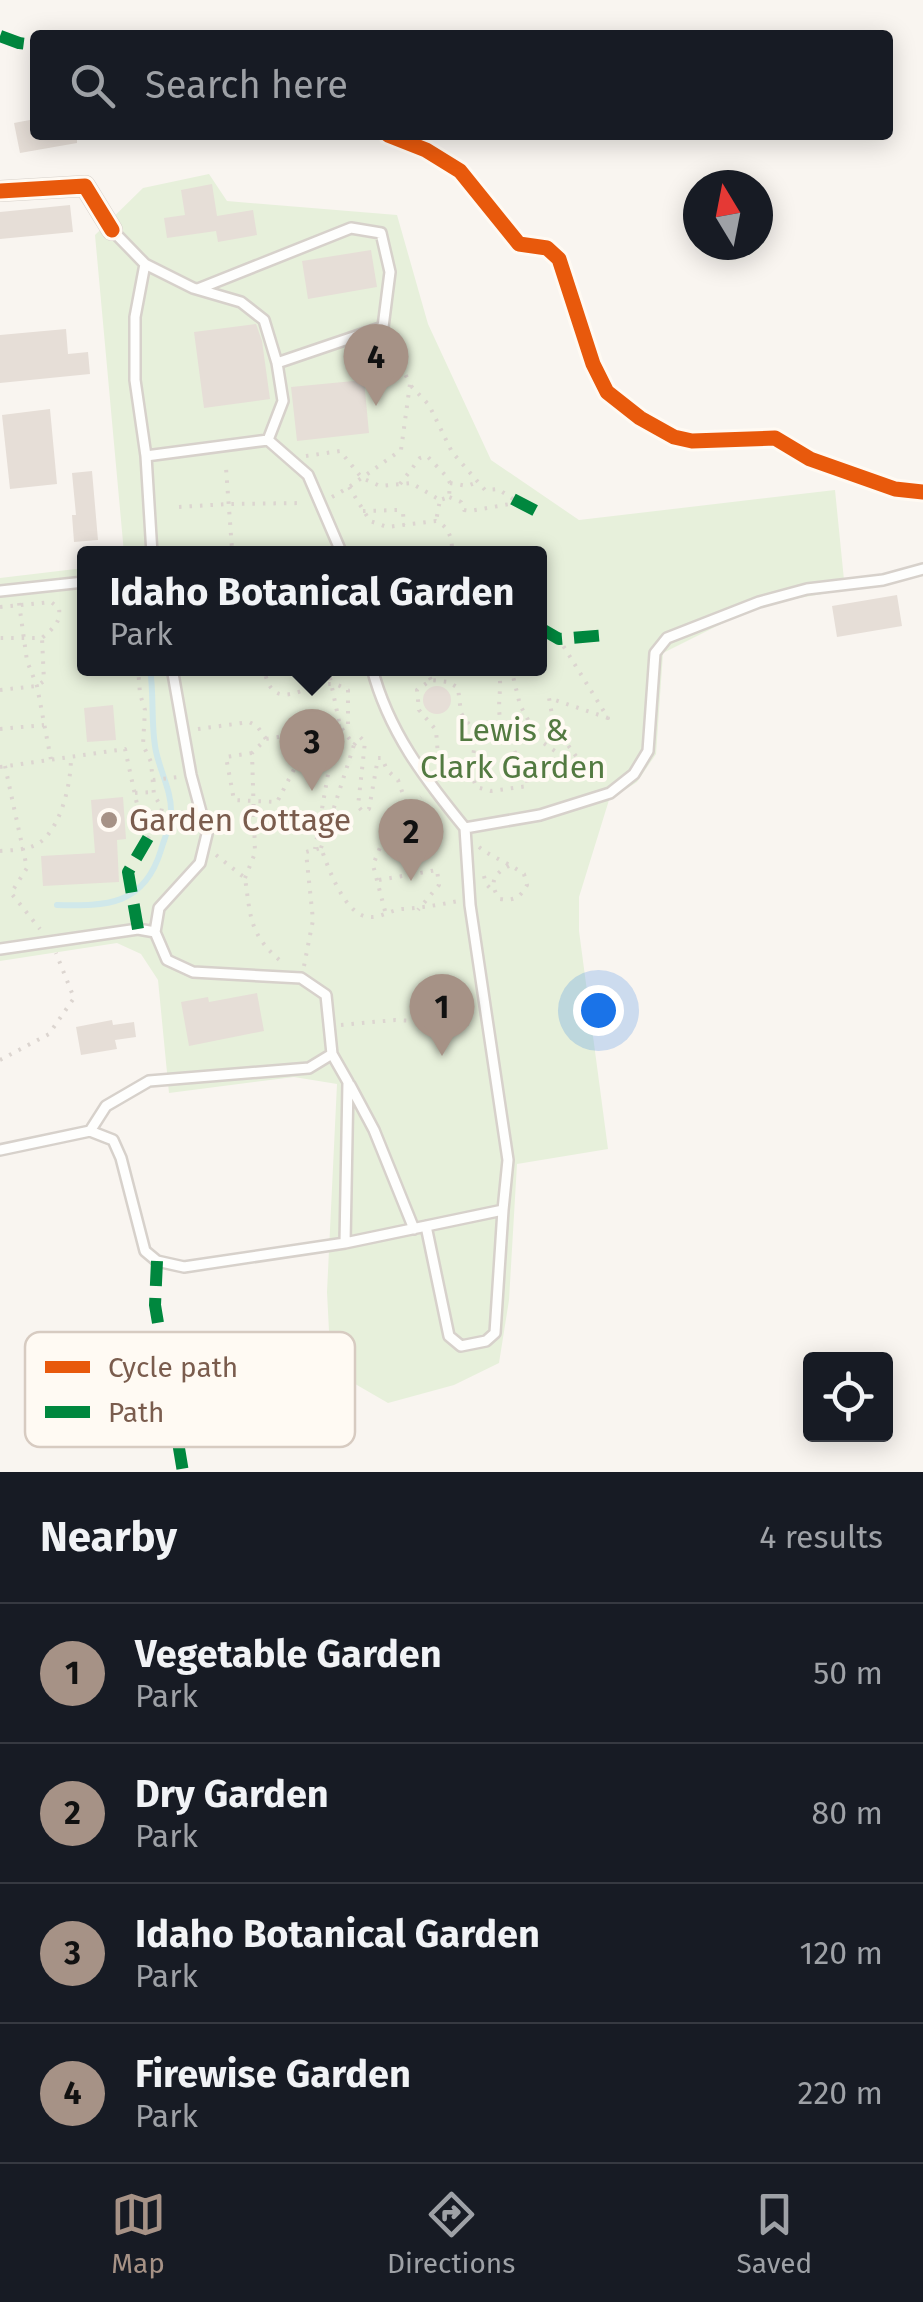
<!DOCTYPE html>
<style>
body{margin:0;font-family:"Fira Sans",sans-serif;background:#20242c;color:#f1f3f6}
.controls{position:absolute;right:30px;bottom:30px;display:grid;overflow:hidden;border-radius:10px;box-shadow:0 5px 25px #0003}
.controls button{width:90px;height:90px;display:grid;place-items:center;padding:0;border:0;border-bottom:2px solid #363941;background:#171b24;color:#f1f3f6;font:50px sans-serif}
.compass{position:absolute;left:683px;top:170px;width:90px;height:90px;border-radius:50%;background:#171b24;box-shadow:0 5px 25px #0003;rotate:350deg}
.you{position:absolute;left:598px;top:1010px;width:35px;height:35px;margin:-25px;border:8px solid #fff;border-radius:50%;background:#1a73e8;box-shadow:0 0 0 15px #1a73e833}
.badge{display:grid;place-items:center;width:65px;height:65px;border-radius:50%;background:#a69286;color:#111;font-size:32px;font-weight:700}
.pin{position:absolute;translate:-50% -82px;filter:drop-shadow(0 2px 5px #0008)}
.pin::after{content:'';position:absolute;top:52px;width:35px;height:30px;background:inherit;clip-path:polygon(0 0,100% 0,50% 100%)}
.popup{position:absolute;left:77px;top:546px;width:470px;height:130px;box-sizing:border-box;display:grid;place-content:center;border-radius:10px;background:#171b24;filter:drop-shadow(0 2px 8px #0005);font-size:32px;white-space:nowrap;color:#9ea1a6}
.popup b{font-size:38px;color:#f1f3f6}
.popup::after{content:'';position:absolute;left:50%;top:100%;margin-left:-20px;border:20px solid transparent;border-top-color:#171b24}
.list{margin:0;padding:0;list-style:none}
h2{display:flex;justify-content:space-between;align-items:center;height:130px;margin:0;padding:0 40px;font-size:42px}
h2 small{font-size:32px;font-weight:400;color:#9ea1a6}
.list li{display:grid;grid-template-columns:65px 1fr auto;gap:30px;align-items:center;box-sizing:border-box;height:140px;padding:0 40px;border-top:2px solid #363941}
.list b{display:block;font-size:38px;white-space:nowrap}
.list p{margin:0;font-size:32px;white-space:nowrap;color:#9ea1a6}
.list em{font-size:32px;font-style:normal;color:#9ea1a6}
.icon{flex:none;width:55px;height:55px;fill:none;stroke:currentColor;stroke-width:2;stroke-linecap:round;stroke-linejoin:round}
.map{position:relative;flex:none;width:923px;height:1472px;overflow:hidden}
.search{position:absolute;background:#171b24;box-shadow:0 5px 25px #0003;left:30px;right:30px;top:30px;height:110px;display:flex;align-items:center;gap:25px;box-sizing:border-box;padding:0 35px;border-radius:10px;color:#9ea1a6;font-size:38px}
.sheet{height:690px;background:#171b24}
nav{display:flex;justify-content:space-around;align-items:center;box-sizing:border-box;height:140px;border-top:2px solid #363941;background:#171b24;font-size:28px;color:#9ea1a6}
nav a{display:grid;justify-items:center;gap:5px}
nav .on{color:#a69286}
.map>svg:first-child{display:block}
.green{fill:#e7f0db}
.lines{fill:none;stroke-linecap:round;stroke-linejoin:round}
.stream{stroke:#d0e8ea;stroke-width:6}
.building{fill:#e6ded7}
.lane-casing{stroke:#d7d1cb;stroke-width:14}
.street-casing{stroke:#d7d1cb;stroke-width:22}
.path{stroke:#dcd5d0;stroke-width:4;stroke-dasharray:2.5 8;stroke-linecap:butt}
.lane{stroke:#fefefd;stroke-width:9}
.street{stroke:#fefefd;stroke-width:18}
.quiet{stroke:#00873e;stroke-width:12;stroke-dasharray:25 12;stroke-linecap:butt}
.cycleway-casing{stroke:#fffaf3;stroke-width:21}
.cycleway{stroke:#e8590c;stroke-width:15}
.poi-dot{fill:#a69286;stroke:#fffaf3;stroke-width:4}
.labels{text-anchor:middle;stroke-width:8;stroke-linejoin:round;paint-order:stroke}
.park-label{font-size:32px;fill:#537a41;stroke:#fffaf3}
.poi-label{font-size:32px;fill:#7a5c4d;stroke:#fffaf3;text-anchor:start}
.key{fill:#fffaf3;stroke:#d7cbc1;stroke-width:2.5}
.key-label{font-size:28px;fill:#7a5c4d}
</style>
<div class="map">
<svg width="923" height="1472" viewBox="0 0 923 1472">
<rect width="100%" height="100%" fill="#f9f5f0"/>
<path class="green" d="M209 174 227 201 397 215 428 324 491 460 579 520 835 490 845 590 759 605 663 653 656 754 637 782 609 800 579 897V931L608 1149 517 1164 509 1300 499 1363 454 1385 388 1403 331 1370 327 1292 337 1084 294 1077 169 1093 158 980 141 954 117 943 0 961V578L84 568V668H540V554L124 553 95 235 143 188Z"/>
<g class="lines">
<path class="stream" d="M57 905C107 906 144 906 161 850 164 839 171 825 171 813 172 790 158 768 155 746 151 720 154 694 150 668"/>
</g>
<path class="building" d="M35 119V135H77V143L20 153 14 123Z
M212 184 217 216 253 210 257 235 218 242 216 231 167 238 164 218 185 215 181 190Z
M70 205 73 232 0 239V212Z
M371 250 377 287 308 299 302 261Z
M256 324 262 341 270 399 204 408 194 332Z
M66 329 68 354 88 352 90 374 0 383V335Z
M364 380 369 433 297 441 291 387Z
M50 409 57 484 10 489 2 415Z
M92 471 98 540 74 542 72 515H76L72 473Z
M897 595 902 626 837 637 832 606Z
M423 700a14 14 0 1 1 28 0a14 14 0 1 1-28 0Z
M113 705 116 740 87 742 84 708Z
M123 797 126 839 117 840 119 882 43 886 41 856 95 853 91 800Z
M257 993 264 1031 189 1046 181 1002 208 997 209 1002Z
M112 1020 113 1025 134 1022 136 1037 115 1040 117 1049 81 1055 76 1027Z"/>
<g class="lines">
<g class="lane-casing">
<path id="lane" d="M112 230 145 264 193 288 241 302 264 320 277 363 283 401 268 440 146 456 152 554
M145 264 135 317V380L146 456
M198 289 351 228 381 233 390 272 383 327 277 363
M268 440 308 475 342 554
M0 591 84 582
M372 668C388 731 425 779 465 828
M0 949 138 929 155 932
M332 1054 348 1082 345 1243
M350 1085 374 1130 414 1229
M90 1131 113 1140 121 1158 145 1251 157 1261 184 1267 345 1243 503 1210 508 1160 470 905 465 828 540 815 610 793 634 774 648 751 655 653 667 638 759 602 807 589 883 580 923 569
M0 1150 90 1131 106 1106 149 1081 309 1068 332 1054 326 995 301 978 193 972 167 960 155 932 159 908 200 863 207 834 191 775 172 668
M426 1226 449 1336 461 1346 486 1341 495 1333 503 1210"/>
</g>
<g class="street-casing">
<path id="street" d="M0 191 85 186 112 230"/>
</g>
<path class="path" d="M411 386 429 405 452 452 485 490 498 489 513 499 510 504 470 511 464 510 461 502 449 497
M306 456 340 451 362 478 380 486 411 483 440 500 436 521
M450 483 467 486 478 482
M400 484 420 458 427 456 447 477 450 483 449 497 440 500
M349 487 370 521 387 527 436 521C448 526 452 537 452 550L448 554
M332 497 349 487 401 450 410 384 388 338
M179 507 229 504 304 503
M363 511 398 510 403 513 404 525
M208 554 207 551 232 549 226 468
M19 603 27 661 37 686 51 760
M0 607 51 602 59 608C61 623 53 628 42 638H0
M425 668 431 680
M511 668 520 705 539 740 575 765 581 763 554 726 549 698 608 718 559 639
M0 690 37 686 44 681 42 638
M0 729 44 725
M198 729 249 722 257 726 266 739
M354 745 360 737 365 742 358 806 362 811 369 809 378 758H382L387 770 398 780 406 803 413 804 421 797
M252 753 226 757 234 800 277 802 302 754 324 747 331 757 315 849
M5 766 27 868 11 893 40 929
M0 767 125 749 137 804 134 815 148 838 158 827 162 808 154 795 151 762 143 745 145 710 140 694 138 668
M439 769 436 730 419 710 417 690 431 680 449 682 458 688 461 713 477 736 470 769 476 787 491 791 528 786C524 759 503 739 500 718 497 701 503 685 498 668
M153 780 178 777
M135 793 154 792
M479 847C493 858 509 863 524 874L527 885C520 898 514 901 500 899 487 883 495 872 511 865
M321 848 354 745 340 726 328 668
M0 851C15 850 34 850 45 838 63 819 71 782 71 757
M216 855 245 878C251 919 249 935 284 964
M484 876 486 884 494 892
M245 878 255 853 252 753 266 739 348 725V690C343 688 338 684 332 684 304 683 272 717 264 668
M379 880 437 870 439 885 418 910
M385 911 373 865 381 845 387 839 429 831 441 822
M304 966 313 920 306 852 321 848C328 867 345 917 370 917 380 918 391 910 402 909 421 908 438 905 458 901
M341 1025 395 1020 472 1024
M0 1060 49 1034 74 998 56 953"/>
<use href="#lane" class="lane"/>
<use href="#street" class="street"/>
<path class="quiet" d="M0 36 19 43 35 45
M513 499 538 512
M540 628 559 639 606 635
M138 929 128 872 148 838
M157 1261 155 1305 183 1472"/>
<g class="cycleway-casing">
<path id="cycleway" d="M388 135 426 150 460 171 519 244 547 248 559 259 593 364 607 392 640 418 674 437 692 441 775 438 810 459 895 489 923 492
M0 191 85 186 112 230"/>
</g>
<use href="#cycleway" class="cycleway"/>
</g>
<circle class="poi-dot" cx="109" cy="820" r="10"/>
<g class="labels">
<g class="park-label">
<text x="513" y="741">Lewis &amp;<tspan x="513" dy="37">Clark Garden</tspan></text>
</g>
<g class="poi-label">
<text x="129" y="831">Garden Cottage</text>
</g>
</g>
<rect x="25" y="1332" width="330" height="115" rx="15" class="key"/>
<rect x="45" y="1361" width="45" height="12" fill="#e8590c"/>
<rect x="45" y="1406" width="45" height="12" fill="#00873e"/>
<g class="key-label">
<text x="108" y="1377">Cycle path</text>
<text x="108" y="1422">Path</text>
</g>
</svg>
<div class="controls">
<button><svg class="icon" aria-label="locate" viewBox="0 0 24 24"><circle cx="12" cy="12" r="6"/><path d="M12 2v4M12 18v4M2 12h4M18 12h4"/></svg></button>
</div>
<svg class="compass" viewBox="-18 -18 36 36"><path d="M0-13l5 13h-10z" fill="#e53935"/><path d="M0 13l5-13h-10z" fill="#9ea1a6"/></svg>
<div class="you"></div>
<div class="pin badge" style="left:442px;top:1056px">1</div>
<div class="pin badge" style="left:411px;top:881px">2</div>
<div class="pin badge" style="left:312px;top:791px">3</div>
<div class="popup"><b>Idaho Botanical Garden</b>Park</div>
<div class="pin badge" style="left:376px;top:406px">4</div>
<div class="search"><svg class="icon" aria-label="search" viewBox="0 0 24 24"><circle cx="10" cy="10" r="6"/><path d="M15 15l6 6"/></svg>Search here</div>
</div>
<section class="sheet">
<h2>Nearby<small>4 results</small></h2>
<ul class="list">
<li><span class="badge">1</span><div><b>Vegetable Garden</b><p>Park</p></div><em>50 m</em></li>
<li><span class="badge">2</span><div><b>Dry Garden</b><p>Park</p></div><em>80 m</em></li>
<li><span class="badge">3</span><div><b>Idaho Botanical Garden</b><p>Park</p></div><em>120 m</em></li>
<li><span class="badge">4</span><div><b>Firewise Garden</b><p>Park</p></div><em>220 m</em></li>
</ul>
</section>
<nav>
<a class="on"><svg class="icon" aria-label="map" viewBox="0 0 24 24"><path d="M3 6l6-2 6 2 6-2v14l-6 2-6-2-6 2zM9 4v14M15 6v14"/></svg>Map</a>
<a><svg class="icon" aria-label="directions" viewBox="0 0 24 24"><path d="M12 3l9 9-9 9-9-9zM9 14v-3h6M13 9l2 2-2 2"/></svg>Directions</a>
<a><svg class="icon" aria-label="saved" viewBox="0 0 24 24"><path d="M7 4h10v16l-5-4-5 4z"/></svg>Saved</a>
</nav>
